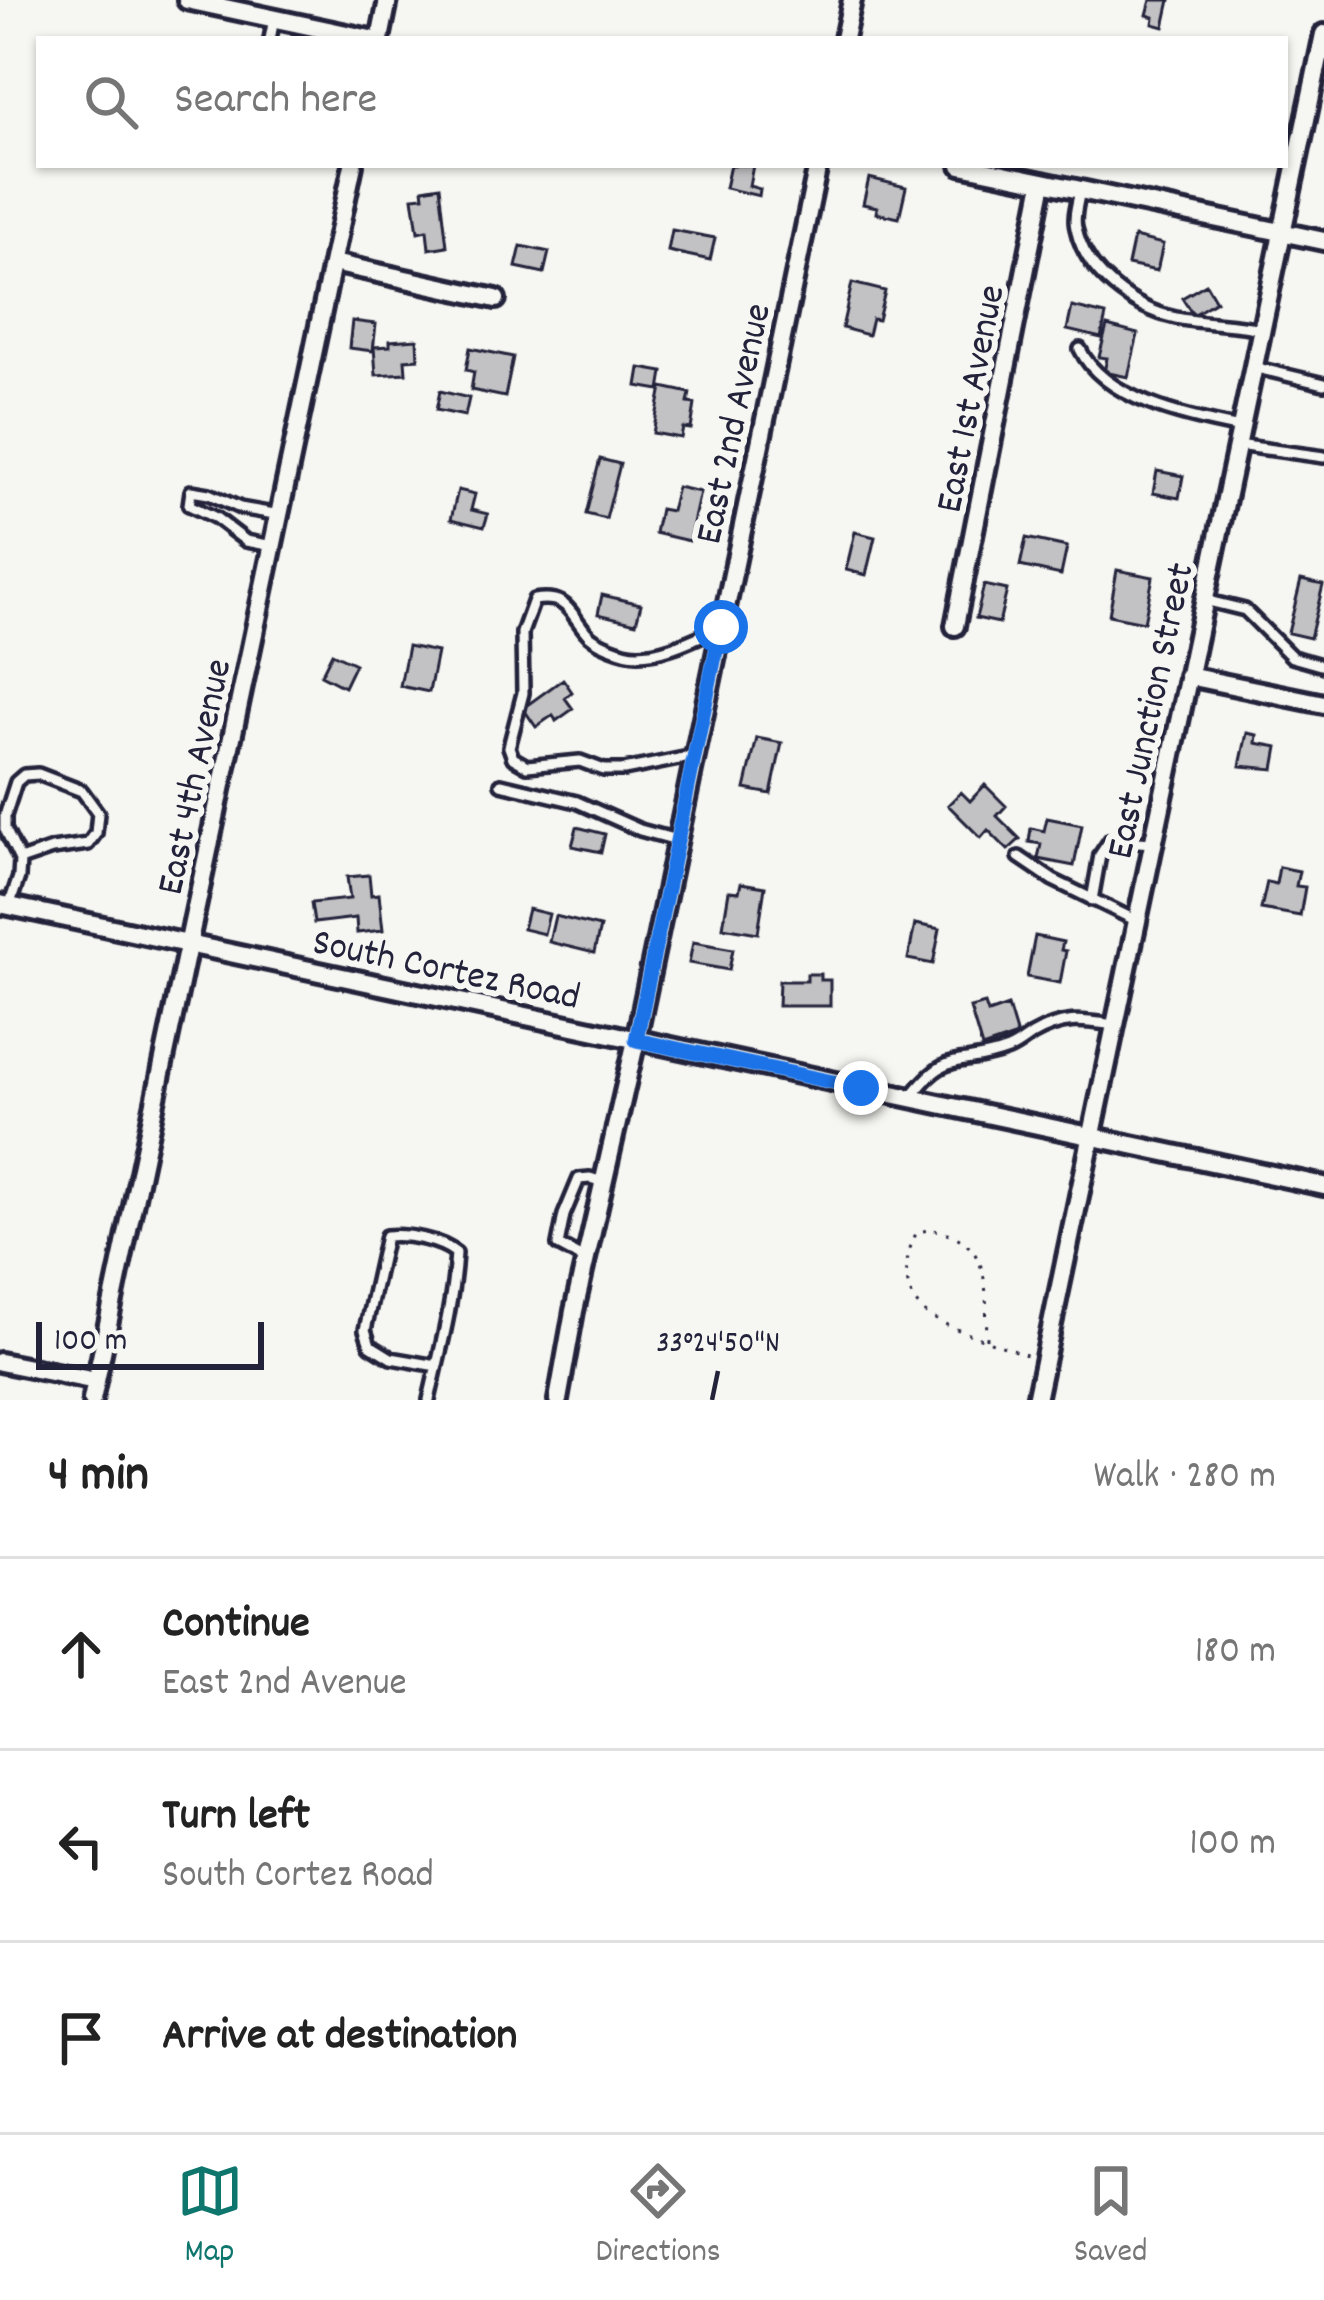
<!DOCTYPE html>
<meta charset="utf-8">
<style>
body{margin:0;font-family:Dekko,sans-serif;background:#f6f6f6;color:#222}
.scale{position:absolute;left:36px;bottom:30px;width:228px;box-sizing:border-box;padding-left:12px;border:6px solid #22223b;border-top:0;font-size:33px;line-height:42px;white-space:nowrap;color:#22223b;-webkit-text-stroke:9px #f6f6f2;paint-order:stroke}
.stop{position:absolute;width:36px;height:36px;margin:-27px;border:9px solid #1a73e8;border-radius:50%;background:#fff}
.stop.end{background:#1a73e8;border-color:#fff;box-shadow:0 3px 12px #0008}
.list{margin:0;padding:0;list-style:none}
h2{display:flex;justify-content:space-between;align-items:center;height:156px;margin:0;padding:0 48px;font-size:51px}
h2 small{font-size:39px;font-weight:400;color:#767676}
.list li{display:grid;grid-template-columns:78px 1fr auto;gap:36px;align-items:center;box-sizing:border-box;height:192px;padding:0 48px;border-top:3px solid #e0e0e0}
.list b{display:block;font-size:45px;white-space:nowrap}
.list p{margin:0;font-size:39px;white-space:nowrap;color:#767676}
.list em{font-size:39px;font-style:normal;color:#767676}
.icon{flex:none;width:66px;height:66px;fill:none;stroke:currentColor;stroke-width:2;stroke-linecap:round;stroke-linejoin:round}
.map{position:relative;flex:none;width:1324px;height:1400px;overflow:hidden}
.search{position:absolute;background:#fff;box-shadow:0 3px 9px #0004;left:36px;right:36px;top:36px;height:132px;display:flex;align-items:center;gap:30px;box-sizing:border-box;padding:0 42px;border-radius:0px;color:#767676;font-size:45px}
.sheet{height:732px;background:#fff}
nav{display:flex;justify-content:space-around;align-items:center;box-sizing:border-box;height:168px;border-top:3px solid #e0e0e0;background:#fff;font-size:33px;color:#767676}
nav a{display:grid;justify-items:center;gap:6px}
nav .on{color:#0f766e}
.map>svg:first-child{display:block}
.building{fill:#c2c2c4;stroke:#22223b;stroke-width:3}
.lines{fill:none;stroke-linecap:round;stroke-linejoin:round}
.service-casing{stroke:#22223b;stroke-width:18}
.minor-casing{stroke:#22223b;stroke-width:26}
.path{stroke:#22223b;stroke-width:3;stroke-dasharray:3 9;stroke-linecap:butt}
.service{stroke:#f6f6f2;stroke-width:9}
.minor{stroke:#f6f6f2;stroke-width:16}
.route{stroke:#1a73e8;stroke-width:15}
.ticks{fill:none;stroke:#22223b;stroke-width:4.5}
.labels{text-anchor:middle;stroke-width:12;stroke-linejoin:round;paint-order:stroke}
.street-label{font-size:39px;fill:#22223b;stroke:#f6f6f2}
.ticks-label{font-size:30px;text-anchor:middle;fill:#22223b;stroke:#f6f6f2;stroke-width:12;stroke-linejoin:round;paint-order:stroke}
</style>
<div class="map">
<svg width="1324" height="1400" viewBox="0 0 1324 1400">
<rect width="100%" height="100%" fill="#f6f6f2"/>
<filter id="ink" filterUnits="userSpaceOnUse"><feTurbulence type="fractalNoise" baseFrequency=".00833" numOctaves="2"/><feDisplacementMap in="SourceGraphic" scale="24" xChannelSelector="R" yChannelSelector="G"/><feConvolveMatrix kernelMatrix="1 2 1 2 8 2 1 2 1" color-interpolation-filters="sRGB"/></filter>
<g filter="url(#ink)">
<path class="building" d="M1151 0H1170L1164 27 1153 24 1154 17 1147 15Z
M730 165H753L749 186 760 189 759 196 725 188Z
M869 178 906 187 899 218 876 213 877 207 863 204Z
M440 186 447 246 429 249 427 230 418 232 413 197 424 196 423 189Z
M672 230 715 238 710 260 668 251Z
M1134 237 1163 244 1157 271 1128 265Z
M521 246 549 252 544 273 516 267Z
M852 283 885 291 878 320 872 319 868 335 842 328Z
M1206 284 1216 301 1193 315 1182 298Z
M1072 307 1106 315 1101 338 1067 330Z
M352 321 376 324 373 351 349 348Z
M1107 326 1138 334 1128 377 1104 372 1107 358 1099 357Z
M417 339 418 359 405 360 406 373 376 375 374 347 390 346V341Z
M470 348 513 357 505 397 471 390 474 372 466 370Z
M640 368 663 372 660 390 637 386Z
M662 387 690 393 688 403 695 404 691 429 683 428 681 438 653 433Z
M440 391 469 398 465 416 436 410Z
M600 459 620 464 606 519 586 514Z
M1157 471 1183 476 1179 498 1153 493Z
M677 487 700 492 689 541 655 533 660 509 671 511Z
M458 490 475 494 471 510 488 514 484 527 451 519Z
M855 532 875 537 866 575 846 570Z
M1026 538 1067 547 1061 575 1020 566Z
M1117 570 1153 577 1144 622 1109 615Z
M1301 580 1323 585 1310 638 1288 633Z
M984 585 1007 590 999 623 976 618Z
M602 595 641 604 636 623 598 614Z
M408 646 437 652 429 692 400 686Z
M332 653 355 664 344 687 321 675Z
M563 679 572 692 565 698 573 709 556 721 553 715 536 727 523 708Z
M1247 733 1257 735 1256 743 1278 747 1274 769 1240 766Z
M757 738 782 743 771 794 745 789Z
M985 785 1006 806 997 816 1020 839 1008 850 988 830 981 838 948 805 961 792 970 801Z
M1047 818 1082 825 1074 866 1038 859 1041 844 1029 842 1031 828 1044 831Z
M577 827 605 834 601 852 572 846Z
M1279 867 1299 871 1296 886 1305 887 1300 916 1261 909 1267 882 1276 884Z
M369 875 371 895 379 894 383 930 357 933 356 918 314 923 311 903 350 899 347 877Z
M741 883 765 887 758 933 723 927 729 891 739 892Z
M528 909 549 914 544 934 523 929Z
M555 916 600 927 594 953 549 942Z
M915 924 940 929 933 964 908 959Z
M1035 936 1063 942 1061 950 1066 951 1060 983 1027 977Z
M693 942 733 949 729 970 689 963Z
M807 974H820V980H830V1006H778L779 981H807Z
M985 1004 988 1013 1008 1006 1017 1036 982 1048 970 1008Z"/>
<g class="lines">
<g class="service-casing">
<path id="service" d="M270 39 274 19
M1080 190C1078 202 1073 216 1076 228 1085 273 1134 309 1176 318 1204 324 1233 323 1261 329
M1080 349C1104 400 1189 418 1241 428
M1253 367 1324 384
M1237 445 1324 457
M273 546 246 541 216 518 189 505 191 491 209 494 240 508 280 515
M1204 600 1245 610 1292 657 1324 666
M694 756 624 770H604L580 761 527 766 513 758 509 747 523 693 522 633 534 600C567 595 568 610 586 632 594 643 624 654 638 654 666 654 695 638 721 627
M501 784 577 802 640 830 677 840
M1019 857 1053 880 1137 921
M1092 900 1100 855 1110 840 1153 843
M9 906 19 877 20 860 5 829V816L16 782 24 775 38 774 82 791 98 813 96 833 88 844 52 849 20 860
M911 1097C949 1047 958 1069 1008 1050 1018 1046 1024 1040 1032 1035 1063 1017 1081 1020 1114 1025
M586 1260 558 1245 564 1215 579 1179 590 1178 603 1182
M429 1400C440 1351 453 1304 456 1253 440 1240 408 1234 386 1236L365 1330 370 1345 391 1358 437 1366"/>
</g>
<g class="minor-casing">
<path id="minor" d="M187 0 370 39
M380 39 388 0
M844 39 852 0
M961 165 1324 241
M333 263 496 299
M955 626 1043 182
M1188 676 1324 704
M0 904 1324 1186
M0 1362 96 1381
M92 1400 353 165
M558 1400 574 1311 636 1040 818 165
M1036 1400 1324 34"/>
</g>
<path class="path" d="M987 1339C985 1301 993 1255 954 1236 939 1229 932 1229 917 1232 903 1257 901 1291 924 1312 942 1327 1007 1347 1031 1357"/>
<use href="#service" class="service"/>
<use href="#minor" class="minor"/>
</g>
</g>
<g class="lines" filter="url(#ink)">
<path class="route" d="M721 627 636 1040 861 1088"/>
</g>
<path class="ticks" d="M712 1400 718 1371"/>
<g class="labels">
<g class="street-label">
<text transform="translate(967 398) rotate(-79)" y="14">East 1st Avenue</text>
<text transform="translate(730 423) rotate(-78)" y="14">East 2nd Avenue</text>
<text transform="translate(1147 710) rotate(-78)" y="14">East Junction Street</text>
<text transform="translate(191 776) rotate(-78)" y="14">East 4th Avenue</text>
<text transform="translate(447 966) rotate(12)" y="14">South Cortez Road</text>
</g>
</g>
<g class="ticks-label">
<text x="718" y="1351">33°24'50"N</text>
</g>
</svg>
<div class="scale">100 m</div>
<div class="stop" style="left:721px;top:627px"></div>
<div class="stop end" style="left:861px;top:1088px"></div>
<div class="search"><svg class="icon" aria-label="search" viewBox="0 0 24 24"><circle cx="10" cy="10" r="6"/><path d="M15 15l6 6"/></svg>Search here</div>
</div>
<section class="sheet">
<h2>4 min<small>Walk · 280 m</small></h2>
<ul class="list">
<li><svg class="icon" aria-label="ahead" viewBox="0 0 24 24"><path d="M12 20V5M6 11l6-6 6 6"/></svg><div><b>Continue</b><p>East 2nd Avenue</p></div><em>180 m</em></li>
<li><svg class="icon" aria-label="left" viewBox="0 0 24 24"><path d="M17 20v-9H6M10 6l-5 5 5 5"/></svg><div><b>Turn left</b><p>South Cortez Road</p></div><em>100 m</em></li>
<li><svg class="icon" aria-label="arrive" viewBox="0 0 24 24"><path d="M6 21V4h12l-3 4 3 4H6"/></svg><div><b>Arrive at destination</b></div></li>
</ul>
</section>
<nav>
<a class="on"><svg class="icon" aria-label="map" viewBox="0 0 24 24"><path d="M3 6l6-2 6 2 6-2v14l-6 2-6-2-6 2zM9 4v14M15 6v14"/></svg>Map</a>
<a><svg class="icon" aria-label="directions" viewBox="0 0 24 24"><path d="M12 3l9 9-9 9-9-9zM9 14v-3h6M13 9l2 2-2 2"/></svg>Directions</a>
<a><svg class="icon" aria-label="saved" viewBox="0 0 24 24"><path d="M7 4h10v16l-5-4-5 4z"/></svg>Saved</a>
</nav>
